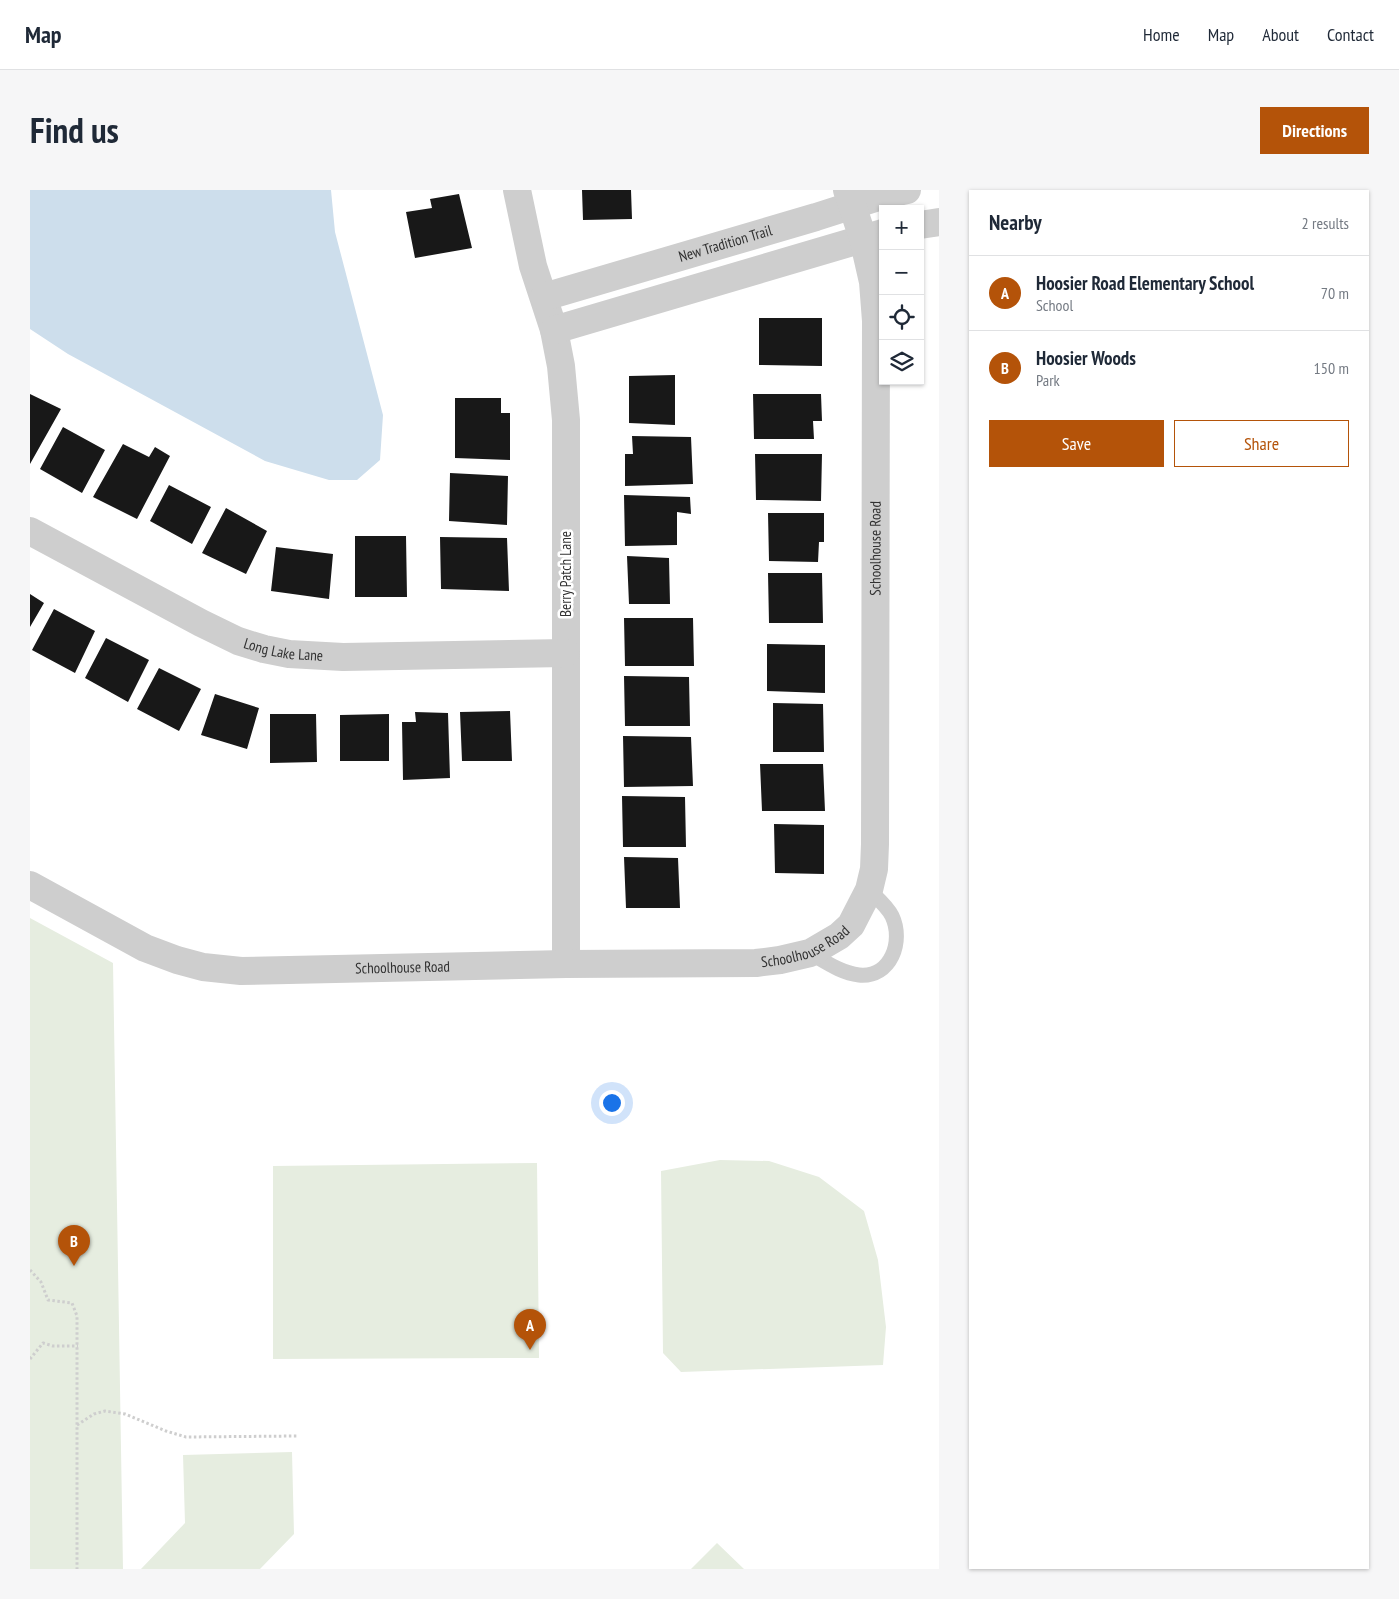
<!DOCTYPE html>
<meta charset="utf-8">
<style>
body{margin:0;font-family:"PT Sans Narrow",sans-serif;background:#f6f6f7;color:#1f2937}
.controls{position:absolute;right:15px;top:15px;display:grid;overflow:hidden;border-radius:0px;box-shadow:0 1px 4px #0004}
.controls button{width:45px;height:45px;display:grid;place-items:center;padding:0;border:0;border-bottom:1px solid #e0e1e3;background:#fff;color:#1f2937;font:25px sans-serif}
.you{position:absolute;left:581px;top:912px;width:18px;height:18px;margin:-12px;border:4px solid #fff;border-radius:50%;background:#1a73e8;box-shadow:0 0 0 8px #1a73e833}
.badge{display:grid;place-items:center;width:32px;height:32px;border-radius:50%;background:#b45309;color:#fff;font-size:16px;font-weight:700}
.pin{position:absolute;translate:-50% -41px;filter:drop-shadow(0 1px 2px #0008)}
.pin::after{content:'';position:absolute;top:26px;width:18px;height:15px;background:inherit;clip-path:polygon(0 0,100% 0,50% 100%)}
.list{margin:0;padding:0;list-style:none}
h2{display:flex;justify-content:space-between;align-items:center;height:65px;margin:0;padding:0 20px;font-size:21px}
h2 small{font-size:16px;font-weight:400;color:#747a83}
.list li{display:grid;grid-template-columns:32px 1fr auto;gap:15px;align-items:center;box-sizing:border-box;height:75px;padding:0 20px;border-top:1px solid #e0e1e3}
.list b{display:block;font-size:19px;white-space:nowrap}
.list p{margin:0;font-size:16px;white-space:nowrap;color:#747a83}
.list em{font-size:16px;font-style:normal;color:#747a83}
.actions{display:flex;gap:10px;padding:15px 20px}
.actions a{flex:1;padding:11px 0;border:1px solid #b45309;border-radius:0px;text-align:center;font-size:18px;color:#b45309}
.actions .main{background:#b45309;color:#fff}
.icon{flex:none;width:28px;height:28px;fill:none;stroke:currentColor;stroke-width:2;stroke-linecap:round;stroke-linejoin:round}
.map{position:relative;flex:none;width:909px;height:1379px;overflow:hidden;border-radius:0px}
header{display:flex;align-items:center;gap:30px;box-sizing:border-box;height:70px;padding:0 25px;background:#fff;border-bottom:1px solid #e0e1e3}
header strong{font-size:24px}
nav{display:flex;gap:28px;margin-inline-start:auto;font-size:18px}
.intro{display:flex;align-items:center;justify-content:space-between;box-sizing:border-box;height:120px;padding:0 30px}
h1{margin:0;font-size:35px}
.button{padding:12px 22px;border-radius:0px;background:#b45309;color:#fff;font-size:18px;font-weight:700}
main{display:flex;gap:30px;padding:0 30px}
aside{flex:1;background:#fff;border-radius:0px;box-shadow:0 1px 4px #0004}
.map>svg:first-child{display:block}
.green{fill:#e6ede0}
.water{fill:#cddeec}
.building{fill:#181818}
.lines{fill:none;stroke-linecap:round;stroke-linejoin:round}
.path{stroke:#cecece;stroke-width:3;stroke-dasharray:2.5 2.5;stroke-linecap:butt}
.service{stroke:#cecece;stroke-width:15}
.minor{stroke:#cecece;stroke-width:28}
.labels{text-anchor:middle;stroke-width:5;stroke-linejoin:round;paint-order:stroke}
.street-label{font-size:15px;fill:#313131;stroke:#fff}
</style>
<header>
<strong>Map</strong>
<nav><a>Home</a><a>Map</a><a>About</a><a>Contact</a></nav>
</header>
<div class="intro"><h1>Find us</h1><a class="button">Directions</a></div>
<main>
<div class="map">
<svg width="909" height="1379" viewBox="0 0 909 1379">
<rect width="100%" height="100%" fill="#fff"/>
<path class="green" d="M0 728 83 773 93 1379H0Z
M690 970 739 971 789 987 834 1021 848 1070 856 1137 853 1175 651 1182 633 1163 631 981Z
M507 973 509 1168 243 1169V976Z
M262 1262 264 1344 230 1379H111L155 1333 153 1265Z
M687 1353 714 1379H661Z"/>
<path class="water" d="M0 0H301L305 42 353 225 350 270 327 290H299L235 271 38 164 0 139Z"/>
<path class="building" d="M552 0H601L602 29 553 30Z
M429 4 442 58 385 68 376 22 402 18 400 9Z
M729 128H792V176L729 175Z
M645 185V235L599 233V186Z
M0 204 31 219 0 274Z
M723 204H791L792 231H783L784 249H724Z
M425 208H471V223H480V270L425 268Z
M33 237 75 260 52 303 10 279Z
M602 246 661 247 663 294 595 296V264H603Z
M93 254 119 267 125 257 140 266 107 329 63 307Z
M725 264H792L791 311 726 310Z
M420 283 478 286 477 335 419 331Z
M139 295 181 317 162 354 120 331Z
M594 305 660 307 661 324 647 322V355L595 356Z
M196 318 237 341 216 384 172 363Z
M738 323H794V352H789L788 372 739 371Z
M325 346H376L377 407H325Z
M410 347 477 348 479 401 411 399Z
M246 357 303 364 299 409 241 401Z
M597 366 639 368 640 414H599Z
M738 383H792L793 433H739Z
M0 404 14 413 0 437Z
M24 419 65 441 45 483 2 460Z
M594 428H663L664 476H595Z
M76 448 119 470 98 512 55 488Z
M737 454 795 455V503L737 501Z
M129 478 171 499 149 541 107 519Z
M594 486 659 487 660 536H595Z
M185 504 229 518 217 559 171 545Z
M743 513 793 514 794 562H743Z
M480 521 482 571H432L430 522Z
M385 522 418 523 420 588 373 590 372 532H386Z
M240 524H286L287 572 240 573Z
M359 524V571H310V525Z
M593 546 661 547 663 596 594 597Z
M730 574H793L795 621H732Z
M592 606 655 607 656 657H593Z
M744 634 794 635V684L745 683Z
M594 667 648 668 650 718H596Z"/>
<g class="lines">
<path class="path" d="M0 1080 11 1092 18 1110 42 1113 47 1126V1379
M0 1169 13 1153 23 1156H48
M47 1235 64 1224 75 1221 95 1224 136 1241 156 1247 267 1246"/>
<path class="service" d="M780 763C796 772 811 783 829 785 861 788 874 751 862 726 857 716 847 708 839 700"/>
<g class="minor">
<path d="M487 0 503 76 524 140 531 176 536 230V774"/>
<path d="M890 35 909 32"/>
<path id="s1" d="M514 107 786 27 858 4 877 0"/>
<path d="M524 140 853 43"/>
<path id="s2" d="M0 341 171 433 208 451 234 459 259 464 313 467 536 463"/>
<path id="s3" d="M0 695 115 758 147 770 173 777 211 781 536 774 726 773 750 770 780 763 809 746 821 735 839 700 844 679 845 654 846 131 843 92 833 48 817 0"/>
</g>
</g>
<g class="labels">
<g class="street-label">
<text dy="5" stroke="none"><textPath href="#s1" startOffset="189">New Tradition Trail</textPath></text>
<text dy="5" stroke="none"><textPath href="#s3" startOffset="1232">Schoolhouse Road</textPath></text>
<text transform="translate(536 384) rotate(-90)" y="5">Berry Patch Lane</text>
<text dy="5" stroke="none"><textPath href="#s2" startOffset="282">Long Lake Lane</textPath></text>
<text dy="5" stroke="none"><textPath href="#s3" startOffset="798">Schoolhouse Road</textPath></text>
<text dy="5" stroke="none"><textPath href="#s3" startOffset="392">Schoolhouse Road</textPath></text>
</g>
</g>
</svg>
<div class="controls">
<button>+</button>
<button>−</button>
<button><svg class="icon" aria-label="locate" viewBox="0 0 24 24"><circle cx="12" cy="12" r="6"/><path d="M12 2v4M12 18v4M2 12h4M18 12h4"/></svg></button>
<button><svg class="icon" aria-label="layers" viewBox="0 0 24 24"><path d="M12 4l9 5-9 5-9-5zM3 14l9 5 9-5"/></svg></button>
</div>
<div class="you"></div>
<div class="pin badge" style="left:500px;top:1160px">A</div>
<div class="pin badge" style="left:44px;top:1076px">B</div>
</div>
<aside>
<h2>Nearby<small>2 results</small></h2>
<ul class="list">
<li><span class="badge">A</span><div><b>Hoosier Road Elementary School</b><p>School</p></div><em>70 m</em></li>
<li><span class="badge">B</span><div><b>Hoosier Woods</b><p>Park</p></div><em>150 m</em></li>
</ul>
<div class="actions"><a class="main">Save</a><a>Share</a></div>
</aside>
</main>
